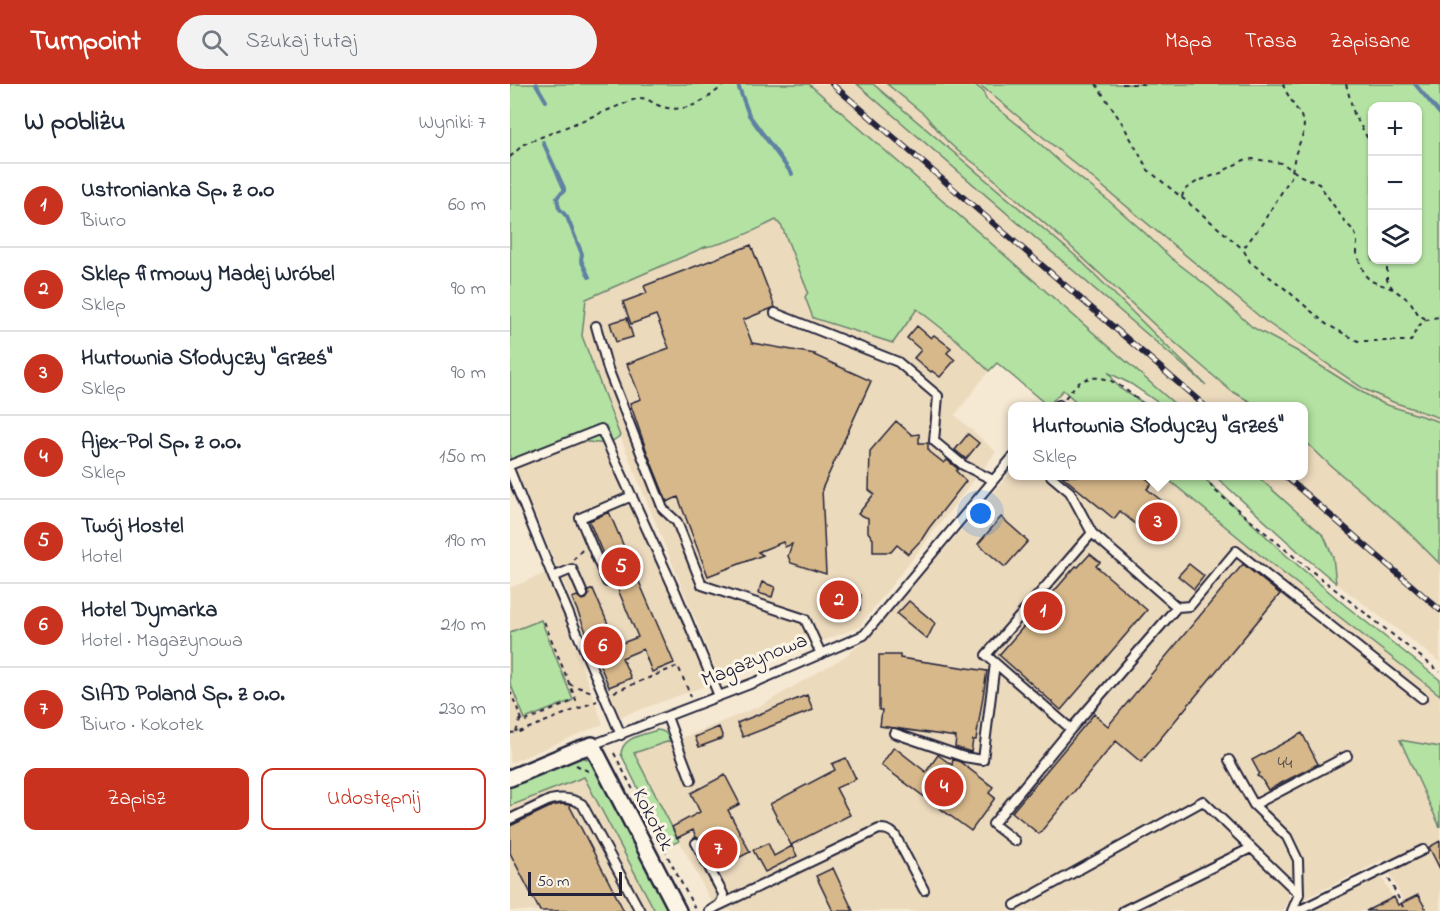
<!DOCTYPE html>
<html lang="pl">
<meta charset="utf-8">
<style>
body{margin:0;font-family:"Indie Flower",sans-serif;background:#f2f2f3;color:#1f2937}
.controls{position:absolute;right:18px;top:18px;display:grid;overflow:hidden;border-radius:12px;box-shadow:0 2px 4px #0004}
.controls button{width:54px;height:54px;display:grid;place-items:center;padding:0;border:0;border-bottom:2px solid #e0e1e3;background:#fff;color:#1f2937;font:30px sans-serif}
.scale{position:absolute;left:18px;bottom:15px;width:94px;box-sizing:border-box;padding-left:6px;border:3px solid #22223b;border-top:0;font-size:16px;line-height:21px;white-space:nowrap;color:#22223b;-webkit-text-stroke:4px #fcf5e5;paint-order:stroke}
.you{position:absolute;left:471px;top:430px;width:21px;height:21px;margin:-15px;border:4px solid #fff;border-radius:50%;background:#1a73e8;box-shadow:0 0 0 9px #1a73e833}
.badge{display:grid;place-items:center;width:39px;height:39px;border-radius:50%;background:#c8321e;color:#fff;font-size:20px;font-weight:700}
.pin{position:absolute;translate:-50% -50%;border:3px solid #fff;box-shadow:0 2px 6px #0006}
.popup{position:absolute;left:498px;top:318px;width:300px;height:78px;box-sizing:border-box;display:grid;place-content:center;border-radius:12px;background:#fff;filter:drop-shadow(0 2px 4px #0005);font-size:20px;white-space:nowrap;color:#747a83}
.popup b{font-size:22px;color:#1f2937}
.popup::after{content:'';position:absolute;left:50%;top:100%;margin-left:-12px;border:12px solid transparent;border-top-color:#fff}
.list{margin:0;padding:0;list-style:none}
h2{display:flex;justify-content:space-between;align-items:center;height:78px;margin:0;padding:0 24px;font-size:26px}
h2 small{font-size:20px;font-weight:400;color:#747a83}
.list li{display:grid;grid-template-columns:39px 1fr auto;gap:18px;align-items:center;box-sizing:border-box;height:84px;padding:0 24px;border-top:2px solid #e0e1e3}
.list b{display:block;font-size:22px;white-space:nowrap}
.list p{margin:0;font-size:20px;white-space:nowrap;color:#747a83}
.list em{font-size:20px;font-style:normal;color:#747a83}
.actions{display:flex;gap:12px;padding:18px 24px}
.actions a{flex:1;padding:14px 0;border:2px solid #c8321e;border-radius:12px;text-align:center;font-size:21px;color:#c8321e}
.actions .main{background:#c8321e;color:#fff}
.icon{flex:none;width:33px;height:33px;fill:none;stroke:currentColor;stroke-width:2;stroke-linecap:round;stroke-linejoin:round}
.map{position:relative;flex:none;width:930px;height:827px;overflow:hidden}
header{display:flex;align-items:center;gap:36px;box-sizing:border-box;height:84px;padding:0 30px;background:#c8321e;color:#fff}
header strong{font-size:28px}
nav{display:flex;gap:33px;margin-inline-start:auto;font-size:21px}
.search{width:420px;height:54px;background:#f2f2f3;display:flex;align-items:center;gap:15px;box-sizing:border-box;padding:0 21px;border-radius:33px;color:#747a83;font-size:22px}
main{display:flex}
aside{flex:1;background:#fff}
.map>svg:first-child{display:block}
.built{fill:#ecdabd}
.green{fill:#b3e2a2;stroke:#6a826e;stroke-width:1.5;fill-rule:evenodd}
.lines{fill:none;stroke-linecap:round;stroke-linejoin:round}
.stream{stroke:#5f81a2;stroke-width:4}
.building{fill:#d7b88a;stroke:#22223b;stroke-width:1.5}
.lane-casing{stroke:#22223b;stroke-width:12}
.street-casing{stroke:#22223b;stroke-width:20}
.path{stroke:#22223b;stroke-width:2;stroke-dasharray:4.5 4.5;stroke-linecap:butt}
.lane{stroke:#fcf5e5;stroke-width:8}
.street{stroke:#fcf5e5;stroke-width:15}
.rail-casing{stroke:#22223b;stroke-width:6}
.rail{stroke:#fcf5e5;stroke-width:4;stroke-dasharray:11;stroke-linecap:butt}
.labels{text-anchor:middle;stroke-width:6;stroke-linejoin:round;paint-order:stroke}
.number-label{font-size:18px;fill:#4f484f}
.street-label{font-size:21px;fill:#22223b;stroke:#fcf5e5}
</style>
<header>
<strong>Turnpoint</strong>
<div class="search"><svg class="icon" aria-label="search" viewBox="0 0 24 24"><circle cx="10" cy="10" r="6"/><path d="M15 15l6 6"/></svg>Szukaj tutaj</div>
<nav><a>Mapa</a><a>Trasa</a><a>Zapisane</a></nav>
</header>
<main>
<aside>
<h2>W pobliżu<small>Wyniki: 7</small></h2>
<ul class="list">
<li><span class="badge">1</span><div><b>Ustronianka Sp. z o.o</b><p>Biuro</p></div><em>60 m</em></li>
<li><span class="badge">2</span><div><b>Sklep firmowy Madej Wróbel</b><p>Sklep</p></div><em>90 m</em></li>
<li><span class="badge">3</span><div><b>Hurtownia Słodyczy &quot;Grześ&quot;</b><p>Sklep</p></div><em>90 m</em></li>
<li><span class="badge">4</span><div><b>Ajex-Pol Sp. z o.o.</b><p>Sklep</p></div><em>150 m</em></li>
<li><span class="badge">5</span><div><b>Twój Hostel</b><p>Hotel</p></div><em>190 m</em></li>
<li><span class="badge">6</span><div><b>Hotel Dymarka</b><p>Hotel · Magazynowa</p></div><em>210 m</em></li>
<li><span class="badge">7</span><div><b>SIAD Poland Sp. z o.o.</b><p>Biuro · Kokotek</p></div><em>230 m</em></li>
</ul>
<div class="actions"><a class="main">Zapisz</a><a>Udostępnij</a></div>
</aside>
<div class="map">
<svg width="930" height="827" viewBox="0 0 930 827">
<rect width="100%" height="100%" fill="#f5e9d3"/>
<filter id="ink" filterUnits="userSpaceOnUse"><feTurbulence type="fractalNoise" baseFrequency=".0167" numOctaves="2"/><feDisplacementMap in="SourceGraphic" scale="12" xChannelSelector="R" yChannelSelector="G"/><feConvolveMatrix kernelMatrix="1 2 1 2 8 2 1 2 1" color-interpolation-filters="sRGB"/></filter>
<g filter="url(#ink)">
<path class="built" d="M299 0H347L686 292 568 174 361 0H469L755 237 854 305 883 318 930 334V578L826 499 823 473 788 427 747 392H794V322H667Z
M266 136 272 143 298 208 295 213 407 224 448 257 479 287 445 331 486 368 349 543 210 596 110 352 72 252 76 215 195 163 206 161 251 144Z
M58 355 98 360 198 595 195 602 110 633 3 379Z
M502 387V392H654L750 471 930 611V663L890 657 930 743V827H898L873 776 794 815 795 804 783 796 776 805 779 811V817L775 824 772 827H206L124 669 180 651 252 621 334 573 357 555Z
M38 488 93 640 0 679V504Z
M74 693 145 827H0V722Z
M871 791 890 827H800Z"/>
<path class="green" d="M0 0H299L667 322H653L621 300 599 289 609 304 639 322H571L553 306 538 322 487 279 479 287 448 257 407 225 383 259 303 234 295 213 298 208 272 143 266 136C244 147 219 159 195 163L76 215 72 252 110 352 98 360 58 356 0 379Z
M347 0H363L568 174 696 301Z
M377 0H464L473 7 476 15 517 48 551 79 599 117 634 148 661 174 700 204 742 243 787 267 855 310 874 320 930 338V480L887 437 821 382 794 356V322H748L721 307 649 245 558 160 476 88 448 67 437 57 415 31Z
M469 0H930V334L883 318 854 305 755 237ZM862 22H908V176H862Z
M654 392H692L777 472 836 522 930 596V611L750 471Z
M705 392H747L814 452 823 473 826 499 789 468Z
M31 536 63 616 15 635 0 599V548Z
M147 646C154 646 158 650 160 657L124 669 169 757 157 763 111 670C112 653 133 651 147 646Z
M890 656 930 663V743Z
M72 673 82 677 86 683 161 827H145L74 693 0 722V701L67 674Z"/>
<g class="lines">
<path class="stream" d="M26 0 36 17
M905 0 930 30
M228 1 239 31 282 90
M33 58 54 104V107L49 111 47 114 49 124 57 133 72 170 71 176 79 193"/>
</g>
<path class="building" d="M241 161 265 223 233 236 242 259 305 270 304 271 361 297 312 405 316 490 281 479 278 472 282 460 275 463 273 458 248 468 253 471 198 492 168 413 157 418 137 368 120 319 131 315 117 280 159 264 146 231 121 240 113 218 137 209 134 202Z
M117 234 123 253 106 258 100 239Z
M407 242 421 254 424 251 441 264 437 269 445 276 430 293 422 287 421 288 404 274 411 266 397 254Z
M386 337 402 351 409 350V359H418V365L420 368 434 379 437 376 448 385 446 387 456 397 419 444 412 455 398 470 387 461 381 468H363V455L358 448V434L348 430 364 410 359 406 360 367Z
M458 350 469 359 456 375 445 366Z
M552 392H633L642 399 637 405 667 429 644 456 610 427 604 435Z
M99 428 164 579 142 588 133 565 112 574 121 594 99 603 62 514 67 512 72 516 76 515 79 511 78 507 83 505 107 561 128 553 79 437Z
M491 433 518 457 495 483 468 460Z
M580 470 590 478 586 482 637 526 551 626 489 571 566 482 568 483Z
M679 480 694 492 684 505 668 492Z
M733 480 770 510 631 678 606 657 529 750 502 728 584 630 598 642Z
M252 498 265 503 262 513 248 509Z
M323 510 351 511 350 526H322Z
M399 517 425 539 417 555 387 530Z
M369 571H390V574L477 587 466 656H463L461 668 445 663 446 653 370 642 372 626H369Z
M297 611 303 626 233 653 227 639Z
M209 643 213 654 189 663 185 653Z
M792 649 808 680 758 706 751 694 747 692 749 689 742 676Z
M384 663 416 688 428 671 442 681 443 675 450 678 483 703 479 709 485 714 461 747 371 681Z
M336 674 346 695 326 704 340 731 281 761 260 720 325 686 322 680Z
M215 691 230 720 218 726 240 768 207 785 191 756 186 753 183 746 167 754 162 743 190 728 181 709Z
M52 720 59 721 114 827H30L0 769V742L42 722Z
M930 757V785L919 763Z
M258 759 264 772 282 762 287 772 255 788 243 766Z
M323 784 343 827H323L306 792Z
M908 811 917 827H856L884 813 888 821Z"/>
<g class="lines">
<g class="lane-casing">
<path id="lane" d="M265 229 388 278 428 312 424 357 453 381 483 396
M86 242 98 285 153 425 167 438 192 501 295 535 311 570
M547 322 549 321
M0 381 91 345 166 509 209 612
M0 387 43 493 111 651
M541 392 560 408 582 449 667 523 561 645 476 571 582 449
M43 493 62 485 73 510
M97 498 70 434 122 412
M667 523 680 522 726 467 912 614
M157 633 181 696
M384 649 454 673 473 676 485 579
M82 661 248 597 354 551 502 374
M719 676 744 721 777 753 788 776 789 810 782 827
M744 721 837 672
M0 735 40 716C52 713 61 714 72 720L130 827
M505 757 483 740 561 645
M186 759 213 810C213 820 207 823 199 827
M505 821 693 717 789 810
M204 824 369 745C376 745 380 746 385 751L414 806
M613 827 741 764
M788 827 913 766"/>
</g>
<g class="street-casing">
<path id="street" d="M0 694 67 666 82 661 168 827"/>
</g>
<path class="path" d="M586 0 612 39 638 86 687 126 733 165
M612 0H635
M773 0 775 6 791 32 794 41 793 50 785 71 781 93 752 140 733 165 740 178 778 207 816 240 848 257H901C908 241 911 235 930 233
M836 0 844 30 862 62V70
M0 73 14 60 128 14C138 13 141 19 150 22 176 31 196 16 215 0
M672 113 674 106 677 104 688 97 711 89 715 86 734 76 743 75 772 79 791 92 809 100 835 138 844 147 847 155V171L855 191 861 197 883 205 900 217 908 230 917 236
M881 176 877 184V196L883 205
M555 314C560 309 565 300 572 297 597 285 618 308 635 322
M696 392 703 405 794 481 930 588
M63 476 73 465
M59 600 82 608
M0 607 13 638 66 616 33 535
M104 608 168 582 181 613
M6 648 11 634
M0 649 9 648 87 617
M104 669 186 827
M66 681 80 688
M879 795 895 827"/>
<use href="#lane" class="lane"/>
<use href="#street" class="street"/>
<g class="rail-casing">
<path id="rail" d="M322 0 695 322
M775 392 930 526"/>
</g>
<use href="#rail" class="rail"/>
</g>
</g>
<g class="labels">
<g class="number-label">
<text x="775" y="684">44</text>
</g>
<g class="street-label">
<text transform="translate(244 575) rotate(-22)" y="7">Magazynowa</text>
<text transform="translate(144 735) rotate(63)" y="7">Kokotek</text>
</g>
</g>
</svg>
<div class="controls">
<button>+</button>
<button>−</button>
<button><svg class="icon" aria-label="layers" viewBox="0 0 24 24"><path d="M12 4l9 5-9 5-9-5zM3 14l9 5 9-5"/></svg></button>
</div>
<div class="scale">50 m</div>
<div class="you"></div>
<div class="pin badge" style="left:533px;top:527px">1</div>
<div class="pin badge" style="left:329px;top:516px">2</div>
<div class="pin badge" style="left:648px;top:438px">3</div>
<div class="popup"><b>Hurtownia Słodyczy &quot;Grześ&quot;</b>Sklep</div>
<div class="pin badge" style="left:434px;top:703px">4</div>
<div class="pin badge" style="left:111px;top:483px">5</div>
<div class="pin badge" style="left:93px;top:562px">6</div>
<div class="pin badge" style="left:208px;top:765px">7</div>
</div>
</main>
